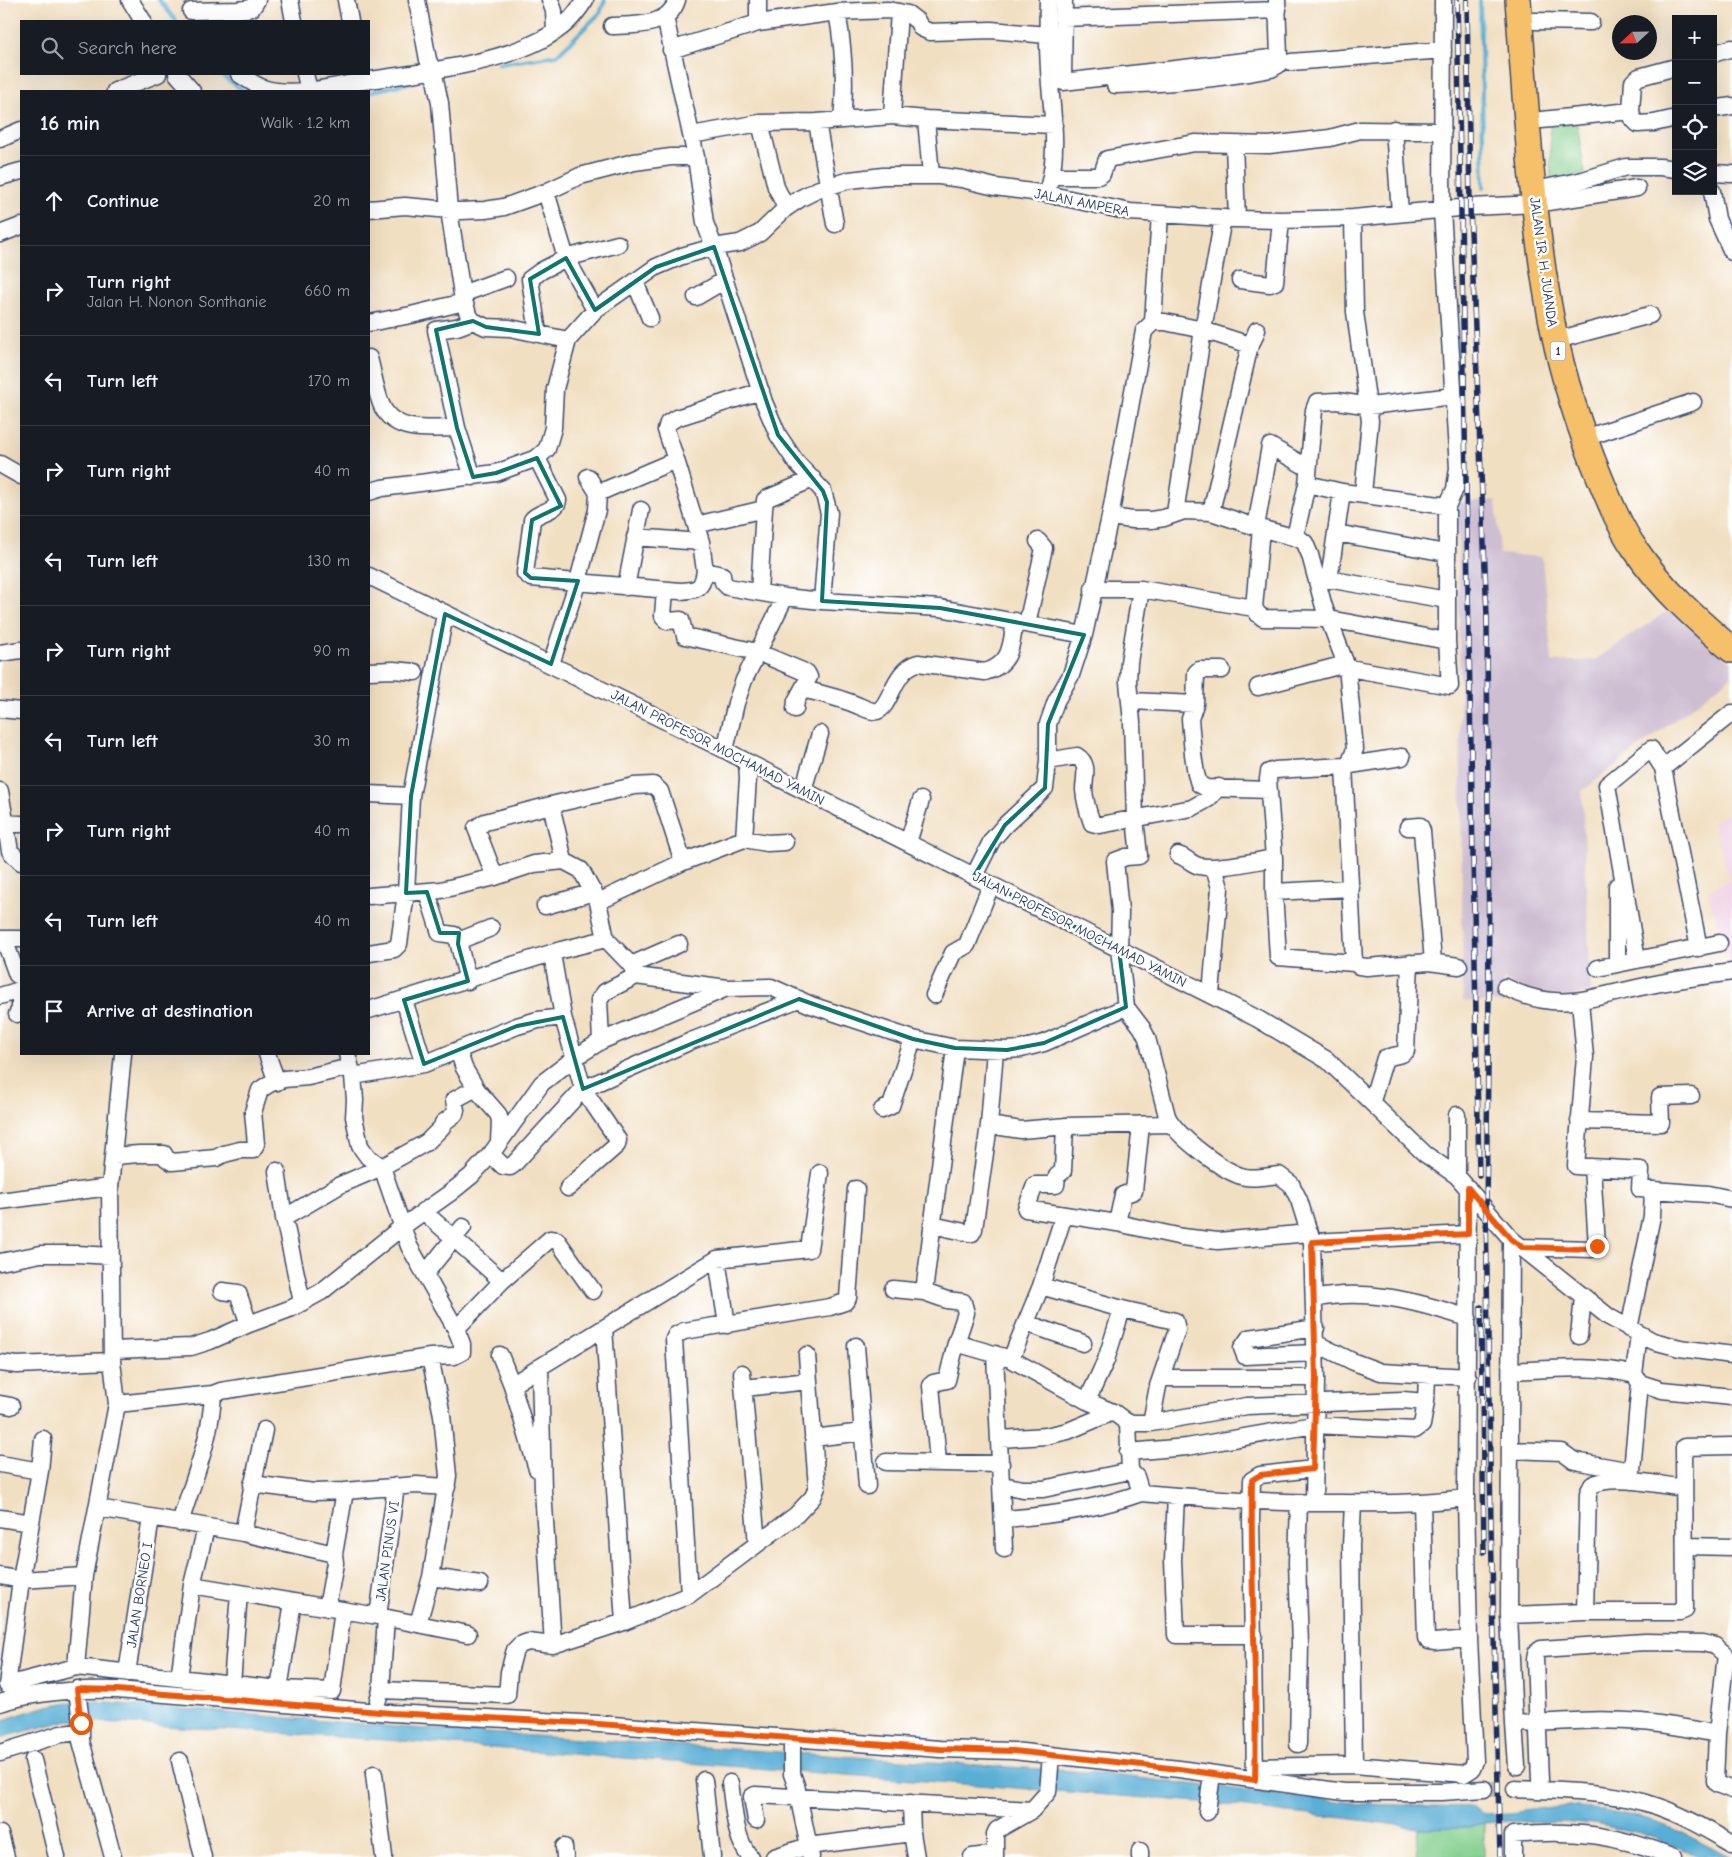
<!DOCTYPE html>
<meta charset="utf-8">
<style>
body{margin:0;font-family:"Comic Neue",sans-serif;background:#242831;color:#f1f3f6}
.controls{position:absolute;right:15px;top:15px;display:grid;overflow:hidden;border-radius:0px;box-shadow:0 5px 20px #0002}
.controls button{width:45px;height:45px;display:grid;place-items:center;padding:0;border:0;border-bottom:1px solid #363941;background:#171b24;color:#f1f3f6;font:25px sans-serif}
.compass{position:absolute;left:1612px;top:15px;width:45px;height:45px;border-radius:50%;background:#171b24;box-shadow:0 5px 20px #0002;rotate:248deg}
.stop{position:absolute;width:15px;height:15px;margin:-11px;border:4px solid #ea580c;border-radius:50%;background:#fff}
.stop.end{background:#ea580c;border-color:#fff;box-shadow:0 1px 5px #0008}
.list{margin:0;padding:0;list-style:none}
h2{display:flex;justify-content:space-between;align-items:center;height:65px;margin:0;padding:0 20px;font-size:21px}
h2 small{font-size:16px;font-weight:400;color:#9ea1a6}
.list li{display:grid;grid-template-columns:32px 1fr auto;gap:15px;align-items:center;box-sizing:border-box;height:90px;padding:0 20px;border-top:1px solid #363941}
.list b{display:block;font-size:19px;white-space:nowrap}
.list p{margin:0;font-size:16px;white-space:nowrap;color:#9ea1a6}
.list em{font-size:16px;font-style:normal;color:#9ea1a6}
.icon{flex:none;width:28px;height:28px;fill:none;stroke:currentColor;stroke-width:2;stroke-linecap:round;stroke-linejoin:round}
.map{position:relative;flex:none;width:1732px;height:1857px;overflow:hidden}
.search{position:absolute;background:#171b24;box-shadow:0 5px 20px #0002;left:20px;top:20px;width:350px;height:55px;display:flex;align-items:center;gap:12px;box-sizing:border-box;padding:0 18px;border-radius:0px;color:#9ea1a6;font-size:19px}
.panel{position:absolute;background:#171b24;box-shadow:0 5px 20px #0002;left:20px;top:90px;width:350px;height:965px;border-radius:0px}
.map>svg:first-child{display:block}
.built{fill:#f0d0e5}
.industrial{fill:#cebed2}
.green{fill:#83cf8d;stroke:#4f7f76}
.water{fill:#59aed5;stroke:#3a6e9a}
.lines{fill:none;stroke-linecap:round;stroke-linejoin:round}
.stream{stroke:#59aed5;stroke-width:4}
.minor-tunnel{stroke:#c6bcad;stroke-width:16;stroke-dasharray:16 8;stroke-linecap:butt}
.minor-casing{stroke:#3b496d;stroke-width:19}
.highway-casing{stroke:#3b496d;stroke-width:28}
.minor{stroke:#fff;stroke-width:16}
.highway{stroke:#f6c06b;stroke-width:25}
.rail-casing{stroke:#1b2f5e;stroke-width:5.5}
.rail{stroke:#fff;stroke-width:4;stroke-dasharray:11;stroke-linecap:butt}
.route{stroke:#ea580c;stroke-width:6}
.marked{fill:none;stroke:#0f766e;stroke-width:4;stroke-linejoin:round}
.labels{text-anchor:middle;stroke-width:5;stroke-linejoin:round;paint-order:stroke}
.shield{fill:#fff;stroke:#5f6d8e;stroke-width:1}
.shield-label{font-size:12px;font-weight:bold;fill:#1b2f5e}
.street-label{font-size:14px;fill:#1b2f5e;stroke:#fff}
</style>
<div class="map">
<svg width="1732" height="1857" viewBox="0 0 1732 1857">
<rect width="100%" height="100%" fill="#fff"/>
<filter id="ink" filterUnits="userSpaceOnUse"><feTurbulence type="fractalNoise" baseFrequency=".02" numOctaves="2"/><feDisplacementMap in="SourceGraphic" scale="10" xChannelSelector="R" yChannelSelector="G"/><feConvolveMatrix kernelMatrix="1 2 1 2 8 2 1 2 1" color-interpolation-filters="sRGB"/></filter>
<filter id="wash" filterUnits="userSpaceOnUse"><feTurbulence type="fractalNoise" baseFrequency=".0096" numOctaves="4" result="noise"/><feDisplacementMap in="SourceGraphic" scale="20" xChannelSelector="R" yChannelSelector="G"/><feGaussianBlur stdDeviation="1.12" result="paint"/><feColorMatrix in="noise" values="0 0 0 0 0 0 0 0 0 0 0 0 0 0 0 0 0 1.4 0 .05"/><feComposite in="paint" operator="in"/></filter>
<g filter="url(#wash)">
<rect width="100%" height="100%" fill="#f1dfc1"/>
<path class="built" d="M1732 812V969H1731L1708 891 1730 880 1713 822Z"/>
<path class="industrial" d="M1496 500 1500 554 1542 557 1552 662 1595 660 1670 609 1732 662V676L1582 791 1591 992 1565 997 1520 989 1503 979 1504 1003 1463 1001 1458 502Z"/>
<path class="green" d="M1577 124 1585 174 1551 181 1550 126Z
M1484 1823V1857H1416L1419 1828 1468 1827Z"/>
<path class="water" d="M85 1701 396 1727 1086 1772 1363 1804 1473 1807 1484 1814 1511 1813 1558 1806 1603 1810 1648 1819 1683 1833 1729 1857H1700L1681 1848 1640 1833 1594 1824 1560 1821 1525 1823 1510 1821 1484 1823 1468 1827 1419 1828 1344 1818 1287 1813 1225 1804 400 1741 69 1720 0 1738V1721C28 1712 55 1701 85 1701Z"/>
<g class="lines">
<path class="stream" d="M159 0 176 21
M1480 0 1484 188
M499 64 557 55 600 13 605 0
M222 74 228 80 244 91
M369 92 413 82"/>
</g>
</g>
<g filter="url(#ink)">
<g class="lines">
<path class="minor-tunnel" d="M1484 1789H1515"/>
<g class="minor-casing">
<path id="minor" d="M130 0 143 21
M290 0 294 21
M346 0 350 21
M417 0 428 60 433 70 440 103 449 210 462 294 468 314 473 321 486 327 510 328 568 340
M550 0 554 11 555 32
M1048 0C1047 29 1048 57 1050 85 1053 118 1058 152 1049 185
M1064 0 1063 82 1279 57 1277 0
M191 11 238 10 252 8 257 0
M837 12C844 49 846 83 842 120
M665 17 696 157 705 223 714 247 764 402 778 435 796 462 823 491 829 513 822 601
M1063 18 1278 10
M1534 21 1591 22
M758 23V0
M612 26C635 25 669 27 677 0
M671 50 758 23 837 12 888 10 908 14 917 21 921 28 930 32 991 30 1047 35
M1713 54 1732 48
M1291 62 1443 50
M177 74 192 91
M239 74C247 79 256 86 266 89 293 97 336 86 363 81 420 72 490 66 541 40 562 29 572 20 585 0
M305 74 309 90
M1115 85C1168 84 1219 79 1271 69L1278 65V59
M115 91 158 74
M1713 109 1732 106
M1631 111 1633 119 1638 124 1654 123 1676 118
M892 116 899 12
M926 119 1054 125
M1541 120 1631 111 1633 82 1639 77 1676 67
M817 122 835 224
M760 123 776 187 786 208
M1394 129 1400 213
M691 135 760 123 817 122 892 116 926 119 931 175
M0 139 21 130
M1234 145 1237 219
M1713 173 1732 174
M1052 176H1098L1102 174 1107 159 1195 143 1269 145 1330 138 1360 130 1443 131
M0 177 21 171
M1545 188 1583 180 1626 167H1660L1676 169
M1712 191 1717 219 1732 252
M369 209 405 206 461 211 485 210 504 207 546 192 580 176 634 162 671 157H696
M1353 218 1355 312 1370 421 1363 494
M0 234 21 226
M1240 280 1270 284 1275 282 1281 220
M635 282 650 318
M462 294 506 278
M696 297 725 280
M595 310 566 258 618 244
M1153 322 1160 214
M369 323 411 315 464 302
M538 333 530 279 541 271 566 258 546 192
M1568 337 1650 315
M369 358C373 372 377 399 384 410 399 434 433 428 457 428
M1597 434 1693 402
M537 458 558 500C557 512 538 511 532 520L525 573 531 578 680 591C698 590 702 589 705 571L722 575 723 582 728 587 785 597 822 601 940 608 1084 635
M676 460 666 430 668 423 676 418 761 391
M0 464 21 476
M473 477 457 428 436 330 457 327 473 321
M1307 484 1342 492 1447 506
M369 492 382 488 496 473 537 458 547 449 553 428 555 389 568 340 595 310 656 267 682 256 714 247 740 243 760 233 786 208 801 198 819 189 850 180 883 176H939L962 179 995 187 1047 194 1130 212 1237 219 1281 220 1353 218 1470 207 1535 204 1637 188
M598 493 676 460 701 542 705 571
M1211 512 1250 345 1253 340 1257 330
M1175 513 1203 330 1223 218
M1110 517 1133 520H1151L1164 518 1184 511 1211 512 1256 527 1300 539 1305 543 1310 555 1324 607 1347 667 1355 749 1349 765
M696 525 764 509 765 500 768 498 813 479
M1256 527 1270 446 1303 465 1308 466
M1261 528 1254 608 1258 614 1263 618 1329 619 1447 641
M1336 533 1446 553
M635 537 701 542
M1295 537 1307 484 1314 410 1317 402 1337 401 1370 406 1453 396
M369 576 725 750 747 762 1258 1019 1327 1060 1425 1154 1457 1176 1511 1239 1609 1317 1653 1341 1680 1348 1732 1355
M1316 577 1447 600
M1329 580 1342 492
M626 587 641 510
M1093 589H1141L1254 608
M1141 589 1129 662 1128 682 1132 722 1135 818 1139 856 1126 857 1115 861 1120 911 1119 949 1126 1007 1142 1028 1147 1038 1167 1116C1174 1134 1224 1173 1245 1177 1256 1179 1268 1176 1279 1175L1291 1184 1299 1200 1312 1242 1316 1378H1161
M665 590 663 616 667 621 681 620 685 636 757 652 807 673 809 677 796 701 795 709
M759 592 764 509
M1027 624 1044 548 1038 541
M0 653 21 650
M551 664 578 581 597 510 598 493 588 477
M1222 670H1199L1196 673 1195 704 1190 719 1193 754 1196 774 1199 784 1206 788 1269 790
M369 671 393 670 415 672
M1258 687 1338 666 1450 686 1447 641V506L1455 489 1458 468 1442 210 1443 0
M803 689C822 694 841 698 859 706 864 708 871 712 877 711 891 707 893 669 918 663L985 672C1012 664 1011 645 1015 621
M1131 701 1195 704
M0 709 21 711
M725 750 736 703 744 680 785 597
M1048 761 1077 756C1090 764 1084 778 1084 790 1085 801 1088 812 1092 823L1100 825 1192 808 1208 799 1219 787
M1344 766 1354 963 1359 966 1367 967 1429 962 1459 966
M803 790 820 734
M0 791 10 851 21 862
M369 794 411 796
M4 823 21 824
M1408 827 1420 826 1422 831 1433 962
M744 839 748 778 747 762
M908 843 921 800
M1178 855C1186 857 1191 864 1199 866 1217 870 1255 861 1274 858
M564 861 551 805 634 786 653 785 660 791 683 862
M974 876 992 840 1005 825 1045 788 1048 761V724L1056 701 1071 675 1084 635 1110 517 1144 331 1153 322H1165L1203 330 1250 345
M495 877 476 828 485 822 551 805
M1617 886V964
M427 892 440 933 454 935 458 941
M1274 892 1351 888
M369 896 441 890 495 877 534 864 564 861 581 870 598 902 606 939 631 965 636 976 727 988 771 987 811 1005 913 1039 955 1048 1007 1050 1021 1049 1044 1043 1126 1007
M598 902 683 862 744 839 767 843 785 842
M545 906 594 892
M0 939H21
M4 939 17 975
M1699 948 1663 768 1732 713
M369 953 394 949 399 944 406 893 411 796 445 614
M552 954 563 1017 583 1089 618 1140 617 1145 568 1188
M1637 960 1607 785 1651 749 1663 768
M1354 963 1278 957 1274 892V858L1268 779 1269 772 1275 770 1344 766 1402 757
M631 965 679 944
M1598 968 1719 943
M468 981 458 941 491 928
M1505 987C1556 1013 1589 998 1641 987 1671 980 1702 976 1732 972
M1211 994 1220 888 1214 867
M934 995 953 953 967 945 991 885
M0 996 20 990
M404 1000 424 1064
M369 1010 561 950 606 939
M17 1014 20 1010V990H21
M601 1041 599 1000 605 992 636 976
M955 1048 924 1292 947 1300 963 1302 966 1313 956 1343 1011 1359 1087 1401 1113 1412 1128 1423 1130 1471 1043 1489H1023L1002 1485
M458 1050 464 1068 477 1090 498 1114 500 1120 499 1142
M267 1054 277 1082
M353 1076 424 1064 517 1026 538 1020 563 1017
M1372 1101 1385 1058 1402 1054 1406 1051 1410 963
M882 1110 891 1106 913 1039
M1579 1121 1661 1123 1660 1097 1691 1096
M989 1125 1021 1130 1067 1126 1170 1124
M1065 1126 1063 1171 1057 1176 1056 1185H1035L1026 1209 1117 1223 1182 1237 1218 1241 1310 1233
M491 1154 503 1166 510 1167 513 1165 583 1089 691 1041 799 999
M114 1156 139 1154H164L166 1158 172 1162 216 1158 224 1154 240 1150H253L256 1144 253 1112 260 1090 269 1084 284 1079 308 1077 350 1067
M1592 1167 1641 1170 1640 1189 1708 1194 1732 1199
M277 1171 284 1218 302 1302
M1457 1176V1115
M0 1201 110 1187
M423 1211 502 1281
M284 1218 340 1185 382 1167 427 1142 442 1127 443 1123 455 1114 456 1110 454 1100 476 1088
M1117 1223 1123 1195 1134 1191 1141 1125
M932 1225 969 1233H972L974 1229 989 1125 995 1050
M1511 1239 1509 1615 1514 1724 1517 1766
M1312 1242 1468 1234
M1521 1247 1591 1249 1597 1246 1592 1167 1576 1166 1585 1057 1580 1001
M717 1259 727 1325
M0 1262 41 1254H77L111 1256
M425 1274 463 1227
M1041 1286 1122 1309 1175 1321 1177 1330 1158 1386 1151 1423
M893 1289 924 1292
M222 1291 238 1293 249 1324
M1314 1299C1365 1287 1419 1302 1468 1318
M1026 1323 1083 1343
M604 1328 624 1622
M456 1329 502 1281 550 1239 557 1240 593 1291
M1629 1329 1652 1216 1653 1190
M1639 1335 1634 1374 1640 1383 1662 1390 1732 1397
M1579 1336 1583 1297
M1315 1343 1354 1362 1381 1372 1468 1377
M856 1346 867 1486
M112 1350 191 1347 210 1341 249 1324 292 1308 321 1292 402 1227 450 1193 471 1176 491 1154 542 1083 576 1057 601 1041 727 988
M1316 1353 1245 1356 1242 1348 1249 1338 1316 1328
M995 1354 1004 1549
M500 1355 512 1385 537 1469
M1011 1359 1041 1286 1064 1215
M0 1363 17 1365 112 1361
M1511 1371C1552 1369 1595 1364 1635 1375
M742 1373 757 1544
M512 1385 540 1367
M744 1388 809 1381
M1087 1401 1106 1360 1122 1309
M0 1404 11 1406
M117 1404 213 1394 221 1391 430 1357 454 1356 462 1352V1344L456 1329 409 1246 382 1167 368 1157 360 1146 354 1117 355 1100 353 1076 347 1054
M1128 1423H1151L1247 1406 1403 1400 1426 1402
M813 1438 863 1432
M43 1439 40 1471 21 1580 7 1685 76 1667 279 1689 332 1691 343 1610
M1000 1439 1046 1436 1068 1431 1113 1412
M1510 1450 1562 1452 1573 1460 1580 1462 1632 1471
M1128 1452 1187 1447 1314 1425 1415 1430 1422 1425 1426 1402 1427 1375
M886 1462 1001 1464
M938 1462 931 1386 933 1383 947 1380 956 1343
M0 1464 40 1471
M1130 1471 1136 1477 1141 1493C1209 1499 1276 1503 1344 1503 1385 1504 1426 1503 1466 1498
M1631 1481 1640 1383
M252 1484 314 1492 345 1491
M1176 1496 1173 1560 1176 1635H1254
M1314 1503 1316 1378
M1353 1503 1351 1546 1354 1765
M1422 1503 1426 1638 1429 1641 1434 1642 1469 1639
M98 1508 243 1533 334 1554 345 1491 416 1485 447 1487
M0 1518 31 1523
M1003 1519C1050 1516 1096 1509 1141 1493
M180 1523C193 1480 211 1440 213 1394
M243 1533 264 1430
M1686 1546 1732 1547
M0 1576 21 1580 84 1576
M431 1577 480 1584
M192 1585 378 1616 468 1634
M689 1595 674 1339 676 1335 684 1331 830 1307 845 1302 848 1298 856 1189
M327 1608 335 1563 334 1554
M1585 1612 1588 1493 1592 1485C1612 1474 1661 1485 1684 1488
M1509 1615 1585 1612H1680L1685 1610 1684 1447 1732 1446
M378 1616 396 1486
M418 1624 431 1577 448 1476 442 1415 430 1357
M553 1645 543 1490 540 1367 717 1259 809 1249 820 1173
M76 1667 84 1576 117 1404 112 1361 110 1187 123 1054
M127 1673 151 1518
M179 1678 192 1585 206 1528
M232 1684 239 1593
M77 1689 81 1723V1741L113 1857
M279 1689 293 1602
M381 1690 507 1695 509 1672 513 1657 515 1650 520 1645 528 1642 553 1645 624 1622 689 1595 796 1515 813 1497 817 1487 807 1355
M378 1700 381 1690 386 1618
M0 1703C38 1691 77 1689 117 1690L392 1713 599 1724 940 1749 1013 1751 1179 1769 1344 1792H1442L1484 1789
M1514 1724C1556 1722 1599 1718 1641 1722 1667 1724 1692 1729 1717 1734L1715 1781 1717 1784 1732 1790
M792 1738V1774L796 1785 811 1857
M1298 1744 1300 1644 1297 1563 1299 1503
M0 1753 61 1734 81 1732
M33 1760 57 1857
M180 1761 203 1857
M1255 1767 1354 1765 1464 1774 1472 1769 1475 1761 1469 1639 1466 1498 1468 1188
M374 1774 384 1857
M1255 1778 1251 1519 1252 1480 1260 1475 1313 1469
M704 1780 712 1857
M1540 1780 1535 1659 1536 1653 1541 1649 1645 1642 1703 1643 1715 1646 1726 1655 1717 1734
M730 1783C734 1808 734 1837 750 1857
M1515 1789C1561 1791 1612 1791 1656 1806 1683 1815 1708 1830 1732 1844
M911 1803 912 1833 916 1857
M1207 1812 1212 1774
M756 1820 752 1797 755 1795 1032 1810
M0 1834 6 1857
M564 1847 565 1857
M1140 1851V1857
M774 1857 808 1846 912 1833
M972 1857 995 1854
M995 1857V1834L997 1830 1032 1810 1048 1792 1051 1755
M1513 1857V1835C1573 1829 1618 1835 1674 1857"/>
</g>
<g class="highway-casing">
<path id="highway" d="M1518 0C1526 104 1531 209 1550 312 1559 363 1574 412 1593 461 1605 490 1617 523 1635 549 1662 589 1696 619 1732 650"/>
</g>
<use href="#minor" class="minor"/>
<use href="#highway" class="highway"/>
<g class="rail-casing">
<path id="rail" d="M1457 0 1479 1175
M1467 0 1470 207 1487 616 1489 996 1486 1208 1491 1526 1500 1857
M1481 1307 1484 1552"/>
</g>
<use href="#rail" class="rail"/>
</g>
</g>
<g class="lines" filter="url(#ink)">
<path class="route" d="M81 1723 77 1689 117 1690 392 1713 599 1724 940 1749 1014 1751 1179 1769 1255 1780C1258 1681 1250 1580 1252 1480L1260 1475 1313 1469 1316 1378 1312 1242 1468 1234V1188L1511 1239 1522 1247 1591 1249 1597 1246"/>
</g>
<path class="marked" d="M714 247 778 435 823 491 827 502 822 601 940 608 1084 635 1048 724 1045 788 1005 825 974 876 1119 949 1126 1007 1044 1043 1007 1050 955 1048 913 1039 799 999 583 1089 563 1017 517 1026 424 1064 404 1000 468 981 458 944 459 933H440L427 892 406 893 411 796 445 614 551 664 578 581 531 578 525 573 532 520 561 506 537 458 496 473 473 477 457 428 436 330 473 321 486 327 539 334 530 279 566 258 595 310 656 267Z"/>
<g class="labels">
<rect class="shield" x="1550.5" y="341.5" width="15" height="19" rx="4"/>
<g class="shield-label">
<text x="1558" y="355">1</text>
</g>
<g class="street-label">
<text transform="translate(1082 202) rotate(11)" y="5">JALAN AMPERA</text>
<text transform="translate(1544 262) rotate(82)" y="5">JALAN IR. H. JUANDA</text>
<text transform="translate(718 747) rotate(27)" y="5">JALAN PROFESOR MOCHAMAD YAMIN</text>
<text transform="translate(1080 929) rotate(27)" y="5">JALAN PROFESOR MOCHAMAD YAMIN</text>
<text transform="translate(387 1551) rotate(-82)" y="5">JALAN PINUS VI</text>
<text transform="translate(139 1595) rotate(-81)" y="5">JALAN BORNEO I</text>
</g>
</g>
</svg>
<div class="controls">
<button>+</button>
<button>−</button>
<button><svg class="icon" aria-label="locate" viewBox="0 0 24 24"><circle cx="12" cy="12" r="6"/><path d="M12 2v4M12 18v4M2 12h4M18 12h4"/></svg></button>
<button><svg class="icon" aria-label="layers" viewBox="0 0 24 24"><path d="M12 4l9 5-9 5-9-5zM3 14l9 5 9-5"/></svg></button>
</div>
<svg class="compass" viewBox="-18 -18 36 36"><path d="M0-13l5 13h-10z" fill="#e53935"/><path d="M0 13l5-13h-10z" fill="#9ea1a6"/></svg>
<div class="stop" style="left:81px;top:1723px"></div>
<div class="stop end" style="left:1597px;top:1246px"></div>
<div class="search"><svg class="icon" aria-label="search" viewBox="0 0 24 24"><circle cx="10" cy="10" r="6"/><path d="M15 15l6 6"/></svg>Search here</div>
<section class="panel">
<h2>16 min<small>Walk · 1.2 km</small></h2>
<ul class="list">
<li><svg class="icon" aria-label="ahead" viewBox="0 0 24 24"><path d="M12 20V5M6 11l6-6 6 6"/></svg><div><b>Continue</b></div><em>20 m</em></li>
<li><svg class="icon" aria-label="right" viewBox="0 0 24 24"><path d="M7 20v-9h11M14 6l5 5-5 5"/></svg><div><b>Turn right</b><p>Jalan H. Nonon Sonthanie</p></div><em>660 m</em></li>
<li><svg class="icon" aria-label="left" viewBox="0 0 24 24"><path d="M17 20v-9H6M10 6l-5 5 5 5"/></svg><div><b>Turn left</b></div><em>170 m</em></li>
<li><svg class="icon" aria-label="right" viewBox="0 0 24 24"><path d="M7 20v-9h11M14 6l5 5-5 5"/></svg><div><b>Turn right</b></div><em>40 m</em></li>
<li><svg class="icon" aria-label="left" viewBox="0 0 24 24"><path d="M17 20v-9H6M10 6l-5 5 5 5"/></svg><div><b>Turn left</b></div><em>130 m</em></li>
<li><svg class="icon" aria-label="right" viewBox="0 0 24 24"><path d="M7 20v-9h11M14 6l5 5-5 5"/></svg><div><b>Turn right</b></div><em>90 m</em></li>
<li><svg class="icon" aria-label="left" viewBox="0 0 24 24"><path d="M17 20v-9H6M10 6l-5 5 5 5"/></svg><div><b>Turn left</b></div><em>30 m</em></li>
<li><svg class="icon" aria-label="right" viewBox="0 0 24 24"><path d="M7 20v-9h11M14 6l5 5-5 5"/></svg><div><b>Turn right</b></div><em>40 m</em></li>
<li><svg class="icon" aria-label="left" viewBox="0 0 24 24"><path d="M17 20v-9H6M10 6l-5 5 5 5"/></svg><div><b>Turn left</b></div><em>40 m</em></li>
<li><svg class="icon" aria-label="arrive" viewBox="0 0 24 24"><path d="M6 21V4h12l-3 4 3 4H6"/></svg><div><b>Arrive at destination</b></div></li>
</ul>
</section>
</div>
